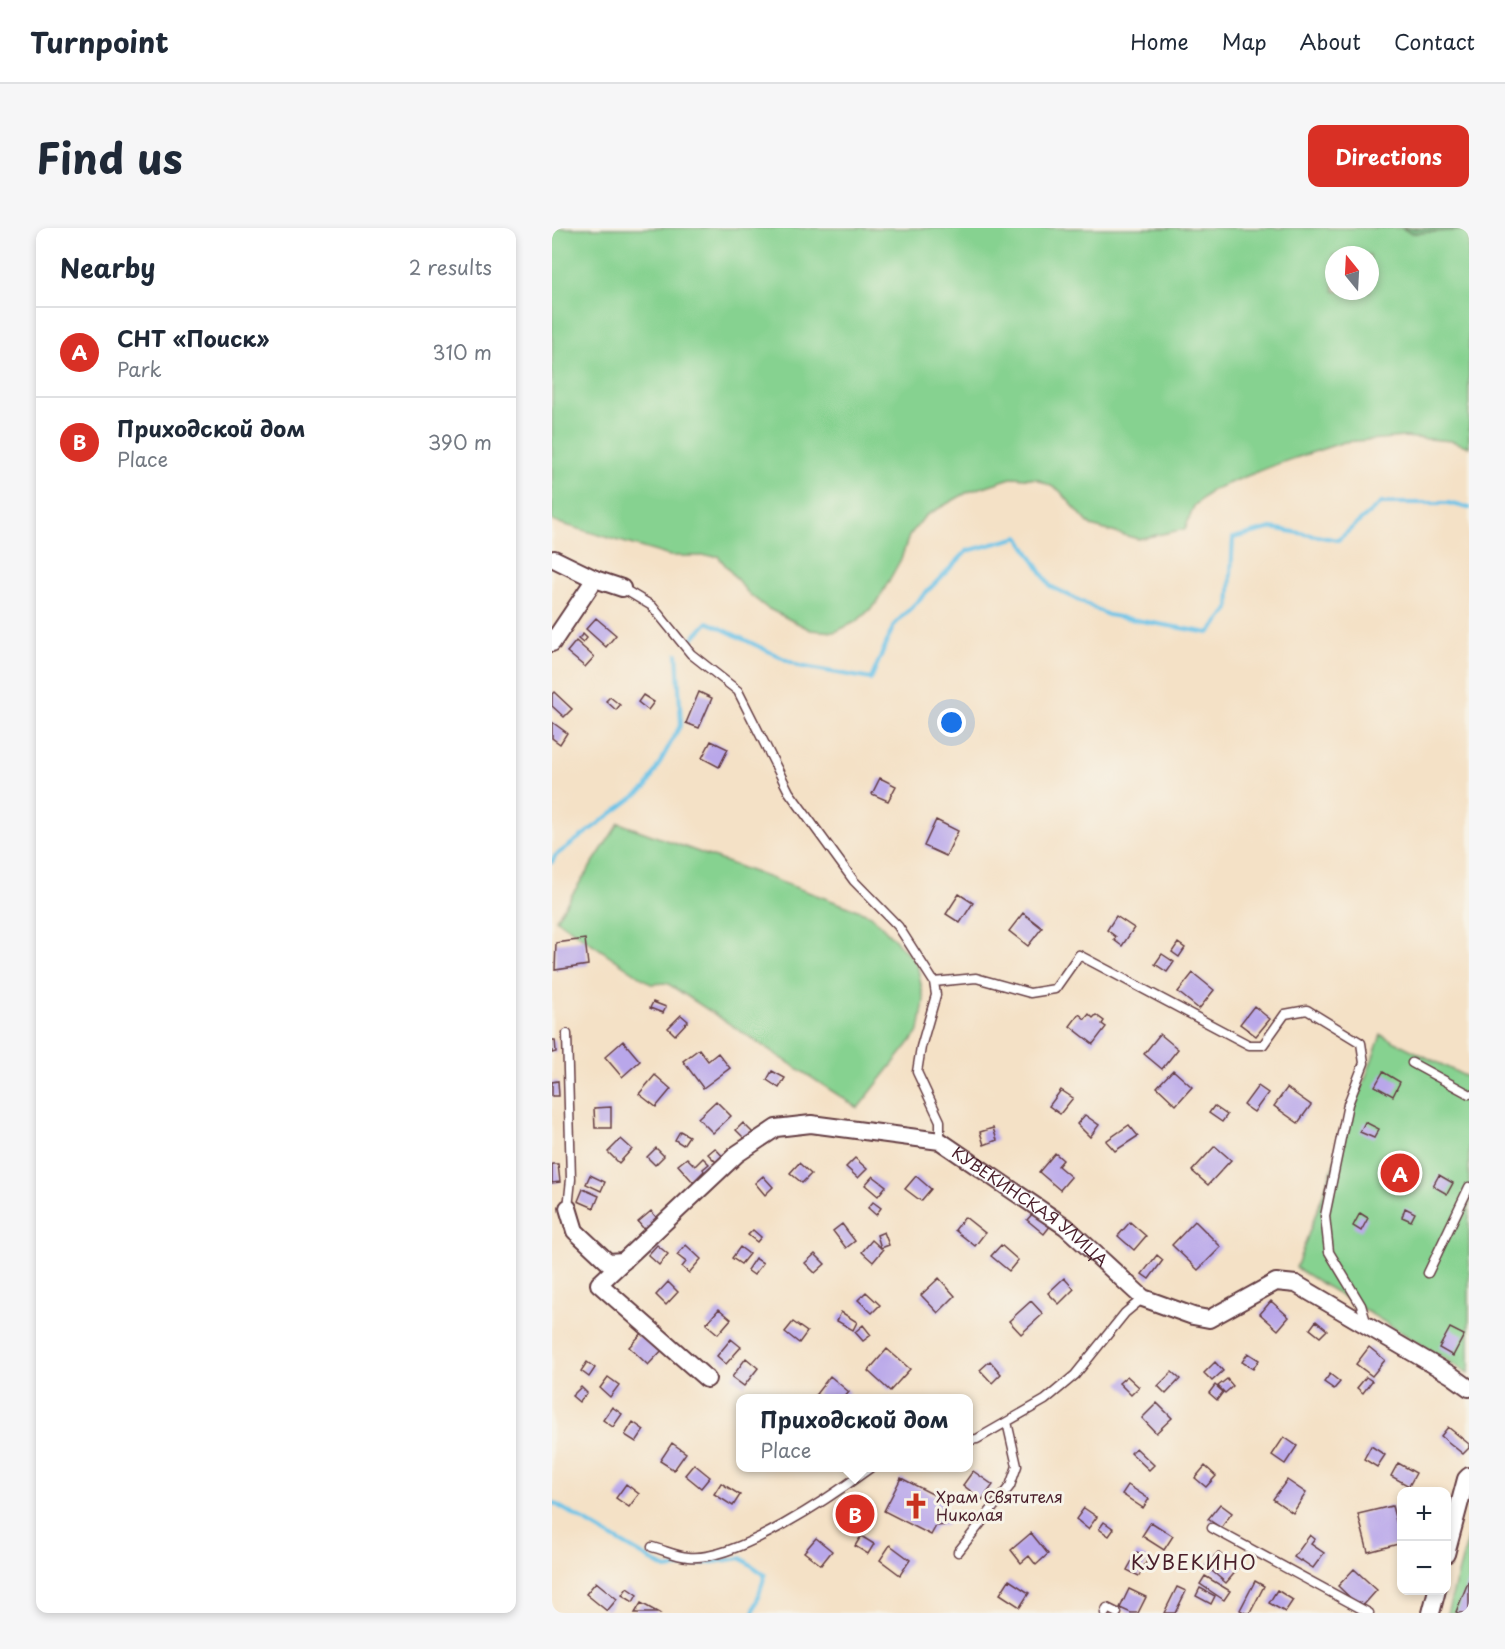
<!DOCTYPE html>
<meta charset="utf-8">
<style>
body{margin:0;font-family:"Playpen Sans",sans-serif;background:#f6f6f7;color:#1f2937}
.controls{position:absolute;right:18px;bottom:18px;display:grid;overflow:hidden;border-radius:12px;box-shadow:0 3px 9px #0003}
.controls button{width:54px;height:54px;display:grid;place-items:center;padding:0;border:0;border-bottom:2px solid #e0e1e3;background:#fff;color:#1f2937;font:30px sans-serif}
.compass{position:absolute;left:773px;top:18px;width:54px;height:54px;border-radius:50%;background:#fff;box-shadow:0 3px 9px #0003;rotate:342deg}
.you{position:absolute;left:400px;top:495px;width:21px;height:21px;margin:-15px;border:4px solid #fff;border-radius:50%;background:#1a73e8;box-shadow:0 0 0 9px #1a73e833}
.badge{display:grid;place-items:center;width:39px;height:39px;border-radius:50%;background:#d93025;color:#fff;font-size:20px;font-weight:700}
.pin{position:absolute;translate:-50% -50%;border:3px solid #fff;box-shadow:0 2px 6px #0006}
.popup{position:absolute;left:184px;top:1166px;width:237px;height:78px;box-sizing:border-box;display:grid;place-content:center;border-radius:12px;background:#fff;filter:drop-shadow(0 2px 4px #0005);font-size:20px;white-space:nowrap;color:#747a83}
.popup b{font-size:22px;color:#1f2937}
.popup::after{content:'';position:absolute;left:50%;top:100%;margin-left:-12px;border:12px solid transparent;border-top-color:#fff}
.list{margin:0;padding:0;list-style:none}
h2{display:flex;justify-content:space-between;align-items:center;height:78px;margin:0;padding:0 24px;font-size:26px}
h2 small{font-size:20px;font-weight:400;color:#747a83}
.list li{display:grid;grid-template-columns:39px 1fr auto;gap:18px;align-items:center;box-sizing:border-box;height:90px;padding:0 24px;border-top:2px solid #e0e1e3}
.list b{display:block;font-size:22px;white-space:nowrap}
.list p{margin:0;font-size:20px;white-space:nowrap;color:#747a83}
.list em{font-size:20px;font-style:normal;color:#747a83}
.map{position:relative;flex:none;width:917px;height:1385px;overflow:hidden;border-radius:12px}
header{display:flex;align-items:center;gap:36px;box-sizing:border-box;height:84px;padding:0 30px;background:#fff;border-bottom:2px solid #e0e1e3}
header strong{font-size:28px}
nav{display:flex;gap:33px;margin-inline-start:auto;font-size:21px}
.intro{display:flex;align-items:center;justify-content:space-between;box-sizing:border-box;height:144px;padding:0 36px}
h1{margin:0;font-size:42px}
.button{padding:15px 27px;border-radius:12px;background:#d93025;color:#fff;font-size:21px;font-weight:700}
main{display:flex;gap:36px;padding:0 36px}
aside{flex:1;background:#fff;border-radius:12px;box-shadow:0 3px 9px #0003}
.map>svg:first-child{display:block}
.green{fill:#86d290;stroke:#68785e;stroke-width:1.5;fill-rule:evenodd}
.forest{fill:#6cb47a;stroke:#5b6a52;stroke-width:1.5}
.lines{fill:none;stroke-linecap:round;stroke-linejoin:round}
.stream{stroke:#6ac3e8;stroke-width:4}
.building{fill:#b9a7ea}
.lane-casing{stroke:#643c42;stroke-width:11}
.street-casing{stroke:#643c42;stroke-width:20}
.lane{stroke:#fff;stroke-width:8}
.street{stroke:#fff;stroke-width:16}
.labels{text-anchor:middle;stroke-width:6;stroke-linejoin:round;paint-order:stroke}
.street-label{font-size:16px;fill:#4a1f2b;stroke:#f7f3e8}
.poi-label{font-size:16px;fill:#4a1f2b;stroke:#f7f3e8;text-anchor:start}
.quarter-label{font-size:20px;letter-spacing:1.5px;fill:#4a1f2b;stroke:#f7f3e8}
</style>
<header>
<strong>Turnpoint</strong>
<nav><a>Home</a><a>Map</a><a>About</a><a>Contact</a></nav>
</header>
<div class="intro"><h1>Find us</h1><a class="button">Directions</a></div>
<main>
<aside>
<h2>Nearby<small>2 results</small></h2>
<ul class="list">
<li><span class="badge">A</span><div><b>СНТ «Поиск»</b><p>Park</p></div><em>310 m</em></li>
<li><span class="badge">B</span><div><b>Приходской дом</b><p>Place</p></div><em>390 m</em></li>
</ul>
</aside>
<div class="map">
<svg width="917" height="1385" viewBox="0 0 917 1385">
<rect width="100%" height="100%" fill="#f7f3e8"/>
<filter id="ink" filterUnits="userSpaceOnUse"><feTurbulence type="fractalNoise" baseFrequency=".0167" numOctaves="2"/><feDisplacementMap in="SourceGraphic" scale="12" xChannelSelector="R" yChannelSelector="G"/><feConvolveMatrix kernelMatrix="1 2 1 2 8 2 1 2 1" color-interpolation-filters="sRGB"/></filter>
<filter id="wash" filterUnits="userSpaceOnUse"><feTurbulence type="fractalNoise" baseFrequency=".008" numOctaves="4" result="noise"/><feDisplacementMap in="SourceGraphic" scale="24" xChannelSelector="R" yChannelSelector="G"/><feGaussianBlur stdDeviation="1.35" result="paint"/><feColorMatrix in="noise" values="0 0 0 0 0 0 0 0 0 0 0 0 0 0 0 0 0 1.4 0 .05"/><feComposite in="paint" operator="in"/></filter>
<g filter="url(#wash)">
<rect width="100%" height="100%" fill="#f4e1c6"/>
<path class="green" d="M0 0H849L861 5 917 2V219L900 213 852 209 792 214 725 236 660 262 642 278 633 301 586 311 539 298 507 262 485 251 462 249 416 264 373 288 357 308 349 331 324 376 305 393 283 404 259 402 215 380 196 365 166 328H118L0 293ZM782 27H818V63H782Z
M67 595 319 687 365 735 372 773 367 803 306 880 115 755 99 756 4 691Z
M829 807 917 850V1146L744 1040Z
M917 1307V1385H895Z"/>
<path class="forest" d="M849 0H917V2L861 5Z"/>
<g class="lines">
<path class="stream" d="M141 410 156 394 247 438 319 451 342 397 415 323 467 309 498 358 556 387 657 405 677 381 681 310 720 300 786 312 829 275H896L917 280
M0 634 3 628 94 560 129 496 125 426
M0 1274 114 1341 189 1330 213 1347 201 1385"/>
</g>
<g id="blocks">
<path class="building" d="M44 390 64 407 54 419 34 401Z
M31 406 35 410 31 415 26 411Z
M24 413 42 429 33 439 15 424Z
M2 464 20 481 12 489 0 478V466Z
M147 464 160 470 147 500 134 495Z
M91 467 102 474 96 482 86 474Z
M58 469 68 477 64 482 54 473Z
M0 494 15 505 8 516 0 510Z
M159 513 176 521 167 539 150 530Z
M328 550 344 558 336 573 320 566Z
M384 592 406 603 394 628 372 618Z
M407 666 421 675 408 695 394 686Z
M471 685 490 700 476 718 457 703Z
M564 688 582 700 570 718 562 712 564 709 555 702Z
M33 711 36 737 3 742 4 715Z
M626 715 633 720 627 729 620 724Z
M610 726 622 734 615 744 603 736Z
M641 745 662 762 647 781 626 764Z
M101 774 114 779 111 785 98 780Z
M702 778 718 791 704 808 688 796Z
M527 786 533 791 537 786 541 790 544 787 552 793 550 796 554 799 541 816 518 798Z
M129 787 136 793 123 807 116 800Z
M608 806 626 821 610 841 592 826Z
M0 812H3L4 824 0 825Z
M71 813 88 833 70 849 53 829Z
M147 821 156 833 166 825 178 840 151 860 131 833Z
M621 842 640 859 624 877 605 859Z
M220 843 233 850 227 860 215 852Z
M831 844 848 854 841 868 823 858Z
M103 847 119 861 104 879 87 866Z
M6 853 7 868H0V854Z
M706 858 716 865 702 884 692 877Z
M735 860 759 877 746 895 722 878Z
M509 862 521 870 508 886 497 878Z
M164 873 179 888 161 905 146 890Z
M662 878 675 887 670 894 657 885Z
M59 879V900H43L42 880Z
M533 887 547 897 538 909 525 896Z
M813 894 827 901 822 910 808 904Z
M191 895 201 905 194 912 184 902Z
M577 897 586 908 563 923 554 913Z
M441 900 445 912 432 917 428 904Z
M128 903 137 908 131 917 123 912Z
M69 911 80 921 67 935 56 924Z
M663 918 679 932 656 957 640 943Z
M104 920 112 928 103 937 95 929Z
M163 920 173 931 167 937 156 926Z
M503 925 511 932 506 938 519 949 508 962 487 944Z
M135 930 143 938 151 930 157 936 151 941 152 943 141 954 126 937Z
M303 930 315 941 306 950 294 939Z
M247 935 259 946 250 955 238 945Z
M0 936H6L8 954 0 955Z
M38 947 53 954 49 963 34 956Z
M887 947 901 955 895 966 881 958Z
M211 948 221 959 213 967 203 955Z
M321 948 334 958 326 968 313 957Z
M364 948 379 961 369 973 353 961Z
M31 961 47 968 42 980 26 973Z
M321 974 329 980 324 987 316 980Z
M853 980 863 985 859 993 850 989Z
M99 983 109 995 96 1006 86 994Z
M483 983 499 997 492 1006 475 992Z
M808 985 816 990 809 1003 801 998Z
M413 989 433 1005 423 1018 403 1002Z
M643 993 669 1019 646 1042 620 1017Z
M578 994 594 1008 582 1022 566 1008Z
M290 996 303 1013 294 1020 281 1003Z
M201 1002 209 1009 205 1014 196 1007Z
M332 1004 337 1017 329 1020 325 1007Z
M320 1012 331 1022 321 1034 310 1024Z
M105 1017 116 1026 107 1037 96 1027Z
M134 1017 149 1031 137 1045 130 1039 134 1034 125 1027Z
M449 1017 466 1032 457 1043 439 1028Z
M188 1019 197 1026 189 1036 180 1030Z
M263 1026 273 1036 263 1045 253 1035Z
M605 1027 611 1032 597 1051 590 1046Z
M203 1030 211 1035 202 1047 195 1042Z
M387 1050 403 1068 386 1085 369 1067Z
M512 1050 522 1061 507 1076 496 1065Z
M116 1054 126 1064 114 1077 104 1067Z
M314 1064 328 1077 320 1085 306 1072Z
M479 1073 491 1086 469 1106 457 1093Z
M719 1073 737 1089 726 1102 708 1086Z
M167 1081 179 1091 166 1106 154 1096Z
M289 1084 305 1094 301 1102 285 1093Z
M764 1093 775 1102 768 1109 758 1101Z
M241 1094 255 1104 247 1115 233 1104Z
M311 1097 319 1107 311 1113 303 1104Z
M898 1100 912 1107 901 1128 887 1120Z
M94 1101 113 1119 96 1137 77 1119Z
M179 1111 189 1119 174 1136 165 1128Z
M817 1119 833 1132 820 1148 804 1136Z
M335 1121 358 1141 338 1163 316 1143Z
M696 1125 707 1132 701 1141 690 1134Z
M194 1130 206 1140 192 1158 180 1149Z
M438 1133 449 1146 440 1155 428 1142Z
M35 1134 43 1140 37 1149 29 1143Z
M663 1134 671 1143 660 1153 652 1145Z
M620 1144 628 1151 614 1166 606 1158Z
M778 1146 788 1154 782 1161 772 1154Z
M278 1148 297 1164 292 1170H270L264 1166Z
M575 1148 587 1159 579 1167 567 1155Z
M56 1149 67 1157 58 1169 48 1160Z
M814 1149 820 1153 811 1165 805 1160Z
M675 1151 681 1158 673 1165 666 1158Z
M663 1157 671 1164 665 1172 657 1165Z
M29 1159 35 1165 27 1174 20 1168Z
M605 1175 620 1190 604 1205 590 1190Z
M60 1179 70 1186 61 1199 51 1192Z
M81 1194 92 1202 84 1214 73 1207Z
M896 1199 917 1216V1220L911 1226 889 1208Z
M732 1209 745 1218 733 1236 720 1227Z
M120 1215 134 1225 122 1242 108 1233Z
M819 1218 833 1227 825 1239 812 1231Z
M584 1220 602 1237 597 1242 579 1225Z
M846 1235 864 1245 857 1258 839 1248Z
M142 1236 158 1249 149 1260 133 1247Z
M653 1238 664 1248 654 1259 643 1250Z
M421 1243 441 1257 430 1272 411 1257Z
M349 1250 396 1274 392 1282 397 1290 394 1297 384 1298 379 1307 332 1283Z
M735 1252 754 1265 741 1285 721 1271Z
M169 1255 188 1267 181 1278 162 1266Z
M74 1256 87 1266 77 1279 64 1270Z
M576 1257 597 1271 591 1280 570 1266Z
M296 1270 320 1288 309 1302 285 1285Z
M668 1276 680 1285 669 1300 656 1291Z
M840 1278 850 1315 816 1324 806 1286Z
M532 1280 545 1289 536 1301 524 1291Z
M552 1294 562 1301 557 1308 547 1301Z
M599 1294 621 1308 612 1322 590 1308Z
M479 1305 496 1326 484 1337 477 1328 469 1335 459 1322Z
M758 1307 763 1311 759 1316 772 1325 761 1340 749 1332 748 1333 742 1329Z
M309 1308 322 1316 316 1326 303 1318Z
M264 1310 280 1323 269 1337 252 1324Z
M338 1317 358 1332 348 1347 328 1332Z
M585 1324 596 1331 587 1348 575 1342Z
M666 1324 686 1341 674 1355 654 1338Z
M802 1341 825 1362 809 1380 786 1358Z
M653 1348 678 1363 672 1372 648 1356Z
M457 1352 477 1365 468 1379 448 1366Z
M917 1352V1385H906L904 1384Z
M703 1353 712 1358 698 1385H693L688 1382Z
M44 1354 65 1371 55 1383 34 1366Z
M625 1359 634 1363 623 1385H612Z
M75 1360 85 1367 81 1374 70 1367Z
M648 1360 663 1368 659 1376 644 1368Z
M577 1361 594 1369 586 1385H579L568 1380Z
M725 1362 741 1372 733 1384 717 1375Z
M89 1375 107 1385H83Z"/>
</g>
</g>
<g filter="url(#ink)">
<use href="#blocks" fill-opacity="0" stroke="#643c42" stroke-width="1.5"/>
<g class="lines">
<g class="lane-casing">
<path id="lane" d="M70 360 100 378 139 426 186 463 237 564 302 653 346 698 382 754 384 767 369 819 365 844 388 893V913
M382 754 424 750 478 765 503 761 527 727 697 817H711L733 786 755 782 809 815 812 835 796 876 773 988 777 1024 809 1077 815 1097
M15 806 19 951 16 980
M860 835 917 866
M876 1045 917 959
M417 1212 425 1211 493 1172 523 1147 573 1085 591 1070
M660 1300 817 1385
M100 1319C112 1322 124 1328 136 1329 184 1334 280 1268 318 1240
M406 1324 458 1258 465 1238 455 1194
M553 1385 555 1380 565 1385"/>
</g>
<g class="street-casing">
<g id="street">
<path d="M2 331 43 351 70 360"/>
<path d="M0 415 43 351"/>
<path d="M16 980 23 1003 56 1034 72 1033"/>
<path id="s1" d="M155 1151 47 1056 185 926 224 900 259 896 388 913 514 999 591 1070 641 1088 657 1091 724 1054 744 1056 899 1147 917 1160"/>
<path d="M894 1326 914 1251 917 1248"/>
<path d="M879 1385 885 1362"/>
</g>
</g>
<use href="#lane" class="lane"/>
<use href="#street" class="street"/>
</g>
</g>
<defs>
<g id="church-bare" transform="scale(2.07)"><path d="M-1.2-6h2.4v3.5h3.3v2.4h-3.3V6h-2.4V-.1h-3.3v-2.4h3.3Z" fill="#c8321e" stroke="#f7f3e8" stroke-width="2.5" paint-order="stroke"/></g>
</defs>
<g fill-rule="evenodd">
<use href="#church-bare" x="364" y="1278"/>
</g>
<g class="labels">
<g class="street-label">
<text dy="6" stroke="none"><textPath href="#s1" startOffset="657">КУВЕКИНСКАЯ УЛИЦА</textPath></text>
</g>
<g class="poi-label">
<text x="384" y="1275">Храм Святителя<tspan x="384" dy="18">Николая</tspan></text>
</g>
<g class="quarter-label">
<text x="642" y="1342">КУВЕКИНО</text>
</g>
</g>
</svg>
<div class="controls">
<button>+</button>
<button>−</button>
</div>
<svg class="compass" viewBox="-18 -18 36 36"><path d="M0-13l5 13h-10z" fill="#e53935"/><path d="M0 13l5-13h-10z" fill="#747a83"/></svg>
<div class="you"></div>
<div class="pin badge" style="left:848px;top:945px">A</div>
<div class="pin badge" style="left:303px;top:1286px">B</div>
<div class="popup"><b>Приходской дом</b>Place</div>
</div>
</main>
